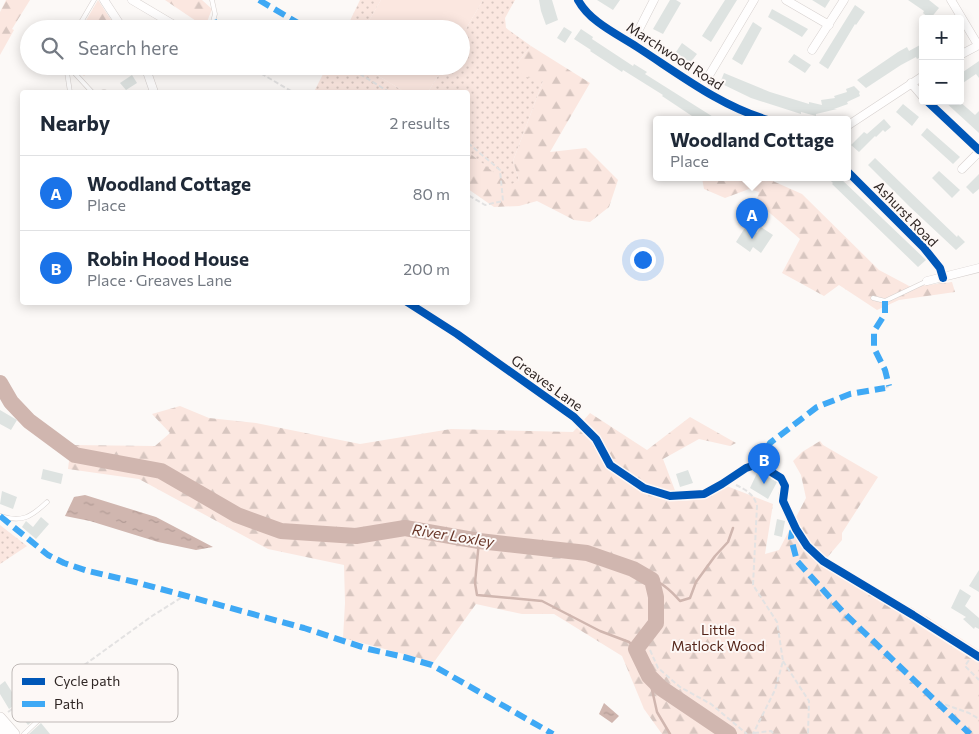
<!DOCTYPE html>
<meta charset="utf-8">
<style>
body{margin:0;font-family:Commissioner,sans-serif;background:#f2f2f3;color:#1f2937}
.controls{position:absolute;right:15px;top:15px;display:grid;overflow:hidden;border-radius:5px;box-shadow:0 2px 12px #0003}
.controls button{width:45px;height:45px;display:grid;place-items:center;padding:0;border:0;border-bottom:1px solid #e0e1e3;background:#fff;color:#1f2937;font:25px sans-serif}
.you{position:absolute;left:642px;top:259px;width:18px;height:18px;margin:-12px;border:4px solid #fff;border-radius:50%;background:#1a73e8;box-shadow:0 0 0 8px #1a73e833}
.badge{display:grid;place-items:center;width:32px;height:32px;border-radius:50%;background:#1a73e8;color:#fff;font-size:16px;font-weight:700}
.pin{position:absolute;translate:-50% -41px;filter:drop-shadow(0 1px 2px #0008)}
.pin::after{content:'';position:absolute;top:26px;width:18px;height:15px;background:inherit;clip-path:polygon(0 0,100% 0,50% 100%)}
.popup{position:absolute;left:653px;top:116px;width:198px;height:65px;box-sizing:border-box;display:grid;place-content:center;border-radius:5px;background:#fff;filter:drop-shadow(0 1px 4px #0005);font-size:16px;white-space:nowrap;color:#747a83}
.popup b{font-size:19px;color:#1f2937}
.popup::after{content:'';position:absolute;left:50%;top:100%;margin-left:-10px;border:10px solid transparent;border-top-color:#fff}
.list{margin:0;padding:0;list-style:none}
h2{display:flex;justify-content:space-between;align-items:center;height:65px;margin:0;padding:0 20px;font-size:21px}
h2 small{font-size:16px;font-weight:400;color:#747a83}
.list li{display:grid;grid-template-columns:32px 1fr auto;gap:15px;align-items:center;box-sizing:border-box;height:75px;padding:0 20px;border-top:1px solid #e0e1e3}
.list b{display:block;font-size:19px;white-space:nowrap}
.list p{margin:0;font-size:16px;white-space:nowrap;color:#747a83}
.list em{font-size:16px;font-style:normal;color:#747a83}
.icon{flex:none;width:28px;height:28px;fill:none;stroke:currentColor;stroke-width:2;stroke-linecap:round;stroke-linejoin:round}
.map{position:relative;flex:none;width:979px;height:734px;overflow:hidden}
.search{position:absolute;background:#fff;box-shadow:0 2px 12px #0003;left:20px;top:20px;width:450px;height:55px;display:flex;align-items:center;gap:12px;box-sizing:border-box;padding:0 18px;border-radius:28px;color:#747a83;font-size:19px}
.panel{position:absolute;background:#fff;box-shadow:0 2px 12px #0003;left:20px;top:90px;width:450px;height:215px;border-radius:5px}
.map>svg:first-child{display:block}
.grass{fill:url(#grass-dots)}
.forest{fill:url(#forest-firs)}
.park{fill:#fbe7e0}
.water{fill:url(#water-ripples)}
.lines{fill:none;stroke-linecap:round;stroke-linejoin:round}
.stream{stroke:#d0b6af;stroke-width:2.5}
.river{stroke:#d0b6af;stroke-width:16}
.building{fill:#dee3e1}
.lane-casing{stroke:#d6d0ce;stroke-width:5}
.street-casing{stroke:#d6d0ce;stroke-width:9}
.secondary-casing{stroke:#d6d0ce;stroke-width:12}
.path{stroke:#e3e2e2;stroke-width:2;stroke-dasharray:5 2.5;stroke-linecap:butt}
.lane{stroke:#fffefe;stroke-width:4}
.street{stroke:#fffefe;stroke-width:8}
.secondary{stroke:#fffefe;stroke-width:11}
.quiet{stroke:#3fa9f5;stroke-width:6;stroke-dasharray:12 6;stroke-linecap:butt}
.cycleway-casing{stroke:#fdf8f6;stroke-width:11}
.cycleway{stroke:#0057b8;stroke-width:8}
.labels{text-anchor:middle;stroke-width:4;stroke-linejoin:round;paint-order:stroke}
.street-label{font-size:14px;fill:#2f2624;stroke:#fdf8f6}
.park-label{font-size:14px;fill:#532317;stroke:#fdf8f6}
.water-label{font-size:15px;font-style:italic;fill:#693729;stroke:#fdf8f6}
.key{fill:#fdf8f6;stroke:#bfb9b7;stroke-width:1}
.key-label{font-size:14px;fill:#2f2624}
</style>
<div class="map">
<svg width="979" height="734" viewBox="0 0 979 734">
<defs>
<pattern id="grass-dots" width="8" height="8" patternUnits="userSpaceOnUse" patternTransform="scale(1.25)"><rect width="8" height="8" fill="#fbe7e0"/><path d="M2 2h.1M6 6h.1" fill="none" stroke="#d7c6c0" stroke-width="1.8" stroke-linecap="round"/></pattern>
<pattern id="forest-firs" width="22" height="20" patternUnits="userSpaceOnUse" patternTransform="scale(1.25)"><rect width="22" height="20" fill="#fbe7e0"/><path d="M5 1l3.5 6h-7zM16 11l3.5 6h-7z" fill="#d7c6c0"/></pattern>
<pattern id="water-ripples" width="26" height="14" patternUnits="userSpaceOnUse" patternTransform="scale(1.25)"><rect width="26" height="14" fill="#d0b6af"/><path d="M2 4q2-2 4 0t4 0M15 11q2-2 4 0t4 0" fill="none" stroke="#b39c96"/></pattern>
</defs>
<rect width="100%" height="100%" fill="#fcf9f7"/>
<path class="grass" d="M360 0H381L364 29H346Z
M483 0H515L505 18 506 28 531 46 518 62 543 81 513 161 519 180 510 186 468 152V90L466 92H428L444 66H461V37Z
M327 66H362L405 92H314Z
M0 525 27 546 0 564Z"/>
<path class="forest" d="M6 0H30L12 29 14 30 0 55V12Z
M98 0 117 29H81Z
M165 0H202L212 9 205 27Z
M531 46 590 83 550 152 586 148 618 180 609 207 590 222 574 220 537 201 519 206 494 207 468 189V152L510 185 519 180 513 161 543 81 522 76 518 62Z
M74 66H95L84 76Z
M702 178H766L802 194 879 270 911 287 952 282 955 292 899 300 877 310 839 285 824 296 782 273 800 239 756 201 759 192 749 189 725 198 704 189Z
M180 406 209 418 256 423 360 444 451 429 573 432 590 413 647 450 690 417 736 443 730 446 699 439 663 459 679 501 705 499 724 485 773 504 765 554 779 550 806 498 801 475 793 461 802 452 820 441 823 445 878 477 842 533V540L825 560 921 613 979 650V734H662L644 709 622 656 554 614H522L476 604 434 662 343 638 345 603 344 565 268 549 139 479 68 469 71 445 155 446 170 433 152 414Z"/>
<path class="park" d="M381 0H483L461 37V29H364Z
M362 66H444L428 92H405Z"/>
<path class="water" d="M85 495 156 517 213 547 196 550 158 542 90 521 65 516 74 497Z
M604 703 619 716 612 723 599 714Z"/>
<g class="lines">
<path class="stream" d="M479 541 475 583 477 595 542 601 600 631 629 642 636 649
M652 580C663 582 673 593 680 601L690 598 696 582 715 556 728 542 733 528
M649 676 657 712 670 734"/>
<path class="river" d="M0 383 11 402 29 421 75 455 161 471 237 515 281 531 356 536 405 528 479 541 587 553 633 569 652 580 656 597V623L636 649 649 676 661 688 729 734"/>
</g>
<path class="building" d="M539 0H552L558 20 546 25 541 11Z
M597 0H620L613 10Z
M670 0H676L681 3 663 34 653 29Z
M725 0H737L711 42 702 36Z
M812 0H830L825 8Z
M908 0H929L939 8 930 19 923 13 924 11Z
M855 5 865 12 856 25 855 24 828 69 819 63Z
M772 9 808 29 802 37 768 17Z
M753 22 762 28 742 65 732 59Z
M564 27 572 32 565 43 557 38Z
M581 29 593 37 592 39 633 66 634 64 647 72 645 74 718 120H698L662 96 663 95 623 70 622 72 590 51 591 50 574 39Z
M682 43 697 54 690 63 676 52Z
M920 45 923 50V56L917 59 916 57 901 65 866 88 857 80 898 52 907 47 909 51Z
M794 54 811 65 805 73 788 62Z
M979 61V78L976 74 960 85V74Z
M724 73 770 92 809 104V102L822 105 821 100 835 98 834 96 847 92 846 89 854 86 860 92 859 93 860 96 847 102 848 104 834 109H837L816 114V116L801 112V114L751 98 720 83Z
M132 75 137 83 126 90 120 83Z
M944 101H959L975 115 979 111V133Z
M903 104 919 117 912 126 896 112Z
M884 119 891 127 885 132 883 130 876 137 875 136 859 152 851 145 864 132 867 134Z
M927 128 960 157 953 164 921 135Z
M875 158 957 237 958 235 965 242 956 250 910 207 868 165Z
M939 171 960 190 952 198 932 178Z
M979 174V189L973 194 966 187Z
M828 178H840L926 260 918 267 832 184 833 183Z
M746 226 757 233 761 227 773 235 761 253 753 247 750 252 736 242Z
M0 410 17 420 11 430 0 424Z
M43 469 63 474 61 484 41 479Z
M688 470 693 483 680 487 676 474Z
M758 471 777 482 768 499 750 488Z
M2 491 17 497 13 509 0 504Z
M41 517 49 524 36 539 22 527 26 521 33 527Z
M777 519 785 521 782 537 774 535Z
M979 570V592L969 586Z
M960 589 971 596 965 606 979 618V629L975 627 974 629 963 619 966 617 951 608Z
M5 681 22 708 28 703 35 712 34 713 37 717 28 725 13 706 9 709 0 694V685Z
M41 723 50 734H29Z"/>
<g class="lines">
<g class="lane-casing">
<path id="lane" d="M77 29 94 0
M211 29 215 14 212 0
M66 66 70 92
M68 66 92 92
M103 92H105
M873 298 885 301 927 281
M0 516C22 523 31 517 47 502
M24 734 44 715 43 713"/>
</g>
<g class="street-casing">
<path id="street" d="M104 0 123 29
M132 0 181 29
M578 0C590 22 617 34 637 47 679 74 720 106 768 120
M786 0 829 25
M951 0 978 45
M632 43 654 0
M812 50 844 0
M960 55 979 45
M145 66 154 92
M911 83 923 97
M701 89 754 0
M927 101 979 150
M847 126 923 76
M962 169 979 152
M847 171 924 248 940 268 943 278
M927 281 979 268
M407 302 457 334 574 417 596 439 610 465 644 488 670 496 704 494 722 484 746 468 758 464 781 478 785 486 783 494
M0 730H10"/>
</g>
<g class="secondary-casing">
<path id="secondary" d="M0 718 14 734"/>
</g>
<path class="path" d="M248 66 293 92
M347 66 389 92
M468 143 500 170 503 201 485 205 468 195
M885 388 889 386
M736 485C746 490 754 494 757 506L753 585 777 622 783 661 775 690 753 734
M650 650 658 668 680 687 711 704 747 734
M973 654 965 666 979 680
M783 661 809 701 808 734
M938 702 969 713 979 719
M8 712 52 682 76 671 152 616 184 596
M754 733 771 731 774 734"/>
<use href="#lane" class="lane"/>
<use href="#street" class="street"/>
<use href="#secondary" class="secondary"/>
<path class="quiet" d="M259 0 308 29
M214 20 216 29
M885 301V314L874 331V348L885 370 889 386
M758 464 770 443 817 407 850 394 885 388
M0 516 48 555 64 563 88 571 135 582 304 628 368 649 404 657 432 665 553 734
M796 529 792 532 791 538 797 561 843 612 970 734"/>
<g class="cycleway-casing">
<path id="cycleway" d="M578 0C590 22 617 34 637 47 679 74 720 106 768 120
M927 101 979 150
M847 171 924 248 940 268 943 278
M407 302 457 334 574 417 596 439 610 465 644 488 670 496 704 494 722 484 746 468 758 464 781 478 785 486 783 501 796 529 807 546 823 561 913 615 979 657"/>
</g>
<use href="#cycleway" class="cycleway"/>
</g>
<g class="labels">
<g class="street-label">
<text transform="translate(675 56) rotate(33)" y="5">Marchwood Road</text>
<text transform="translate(906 214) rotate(46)" y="5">Ashurst Road</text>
<text transform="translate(547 383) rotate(36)" y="5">Greaves Lane</text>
</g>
<g class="park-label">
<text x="718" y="635">Little<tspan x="718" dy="16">Matlock Wood</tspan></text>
</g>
<g class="water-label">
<text transform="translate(453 536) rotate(9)" y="5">River Loxley</text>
</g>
</g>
<rect x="12" y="664" width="166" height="58" rx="8" class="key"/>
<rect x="22" y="678" width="23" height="7" fill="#0057b8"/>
<rect x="22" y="701" width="23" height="6" fill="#3fa9f5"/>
<g class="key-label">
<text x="54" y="686">Cycle path</text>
<text x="54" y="709">Path</text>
</g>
</svg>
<div class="controls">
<button>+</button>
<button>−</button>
</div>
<div class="you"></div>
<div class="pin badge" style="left:752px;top:239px">A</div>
<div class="popup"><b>Woodland Cottage</b>Place</div>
<div class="pin badge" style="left:764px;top:484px">B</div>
<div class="search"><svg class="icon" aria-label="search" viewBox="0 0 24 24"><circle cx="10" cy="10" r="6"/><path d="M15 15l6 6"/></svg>Search here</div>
<section class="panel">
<h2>Nearby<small>2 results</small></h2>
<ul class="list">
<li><span class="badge">A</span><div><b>Woodland Cottage</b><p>Place</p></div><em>80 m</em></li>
<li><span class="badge">B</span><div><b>Robin Hood House</b><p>Place · Greaves Lane</p></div><em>200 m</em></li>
</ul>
</section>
</div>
